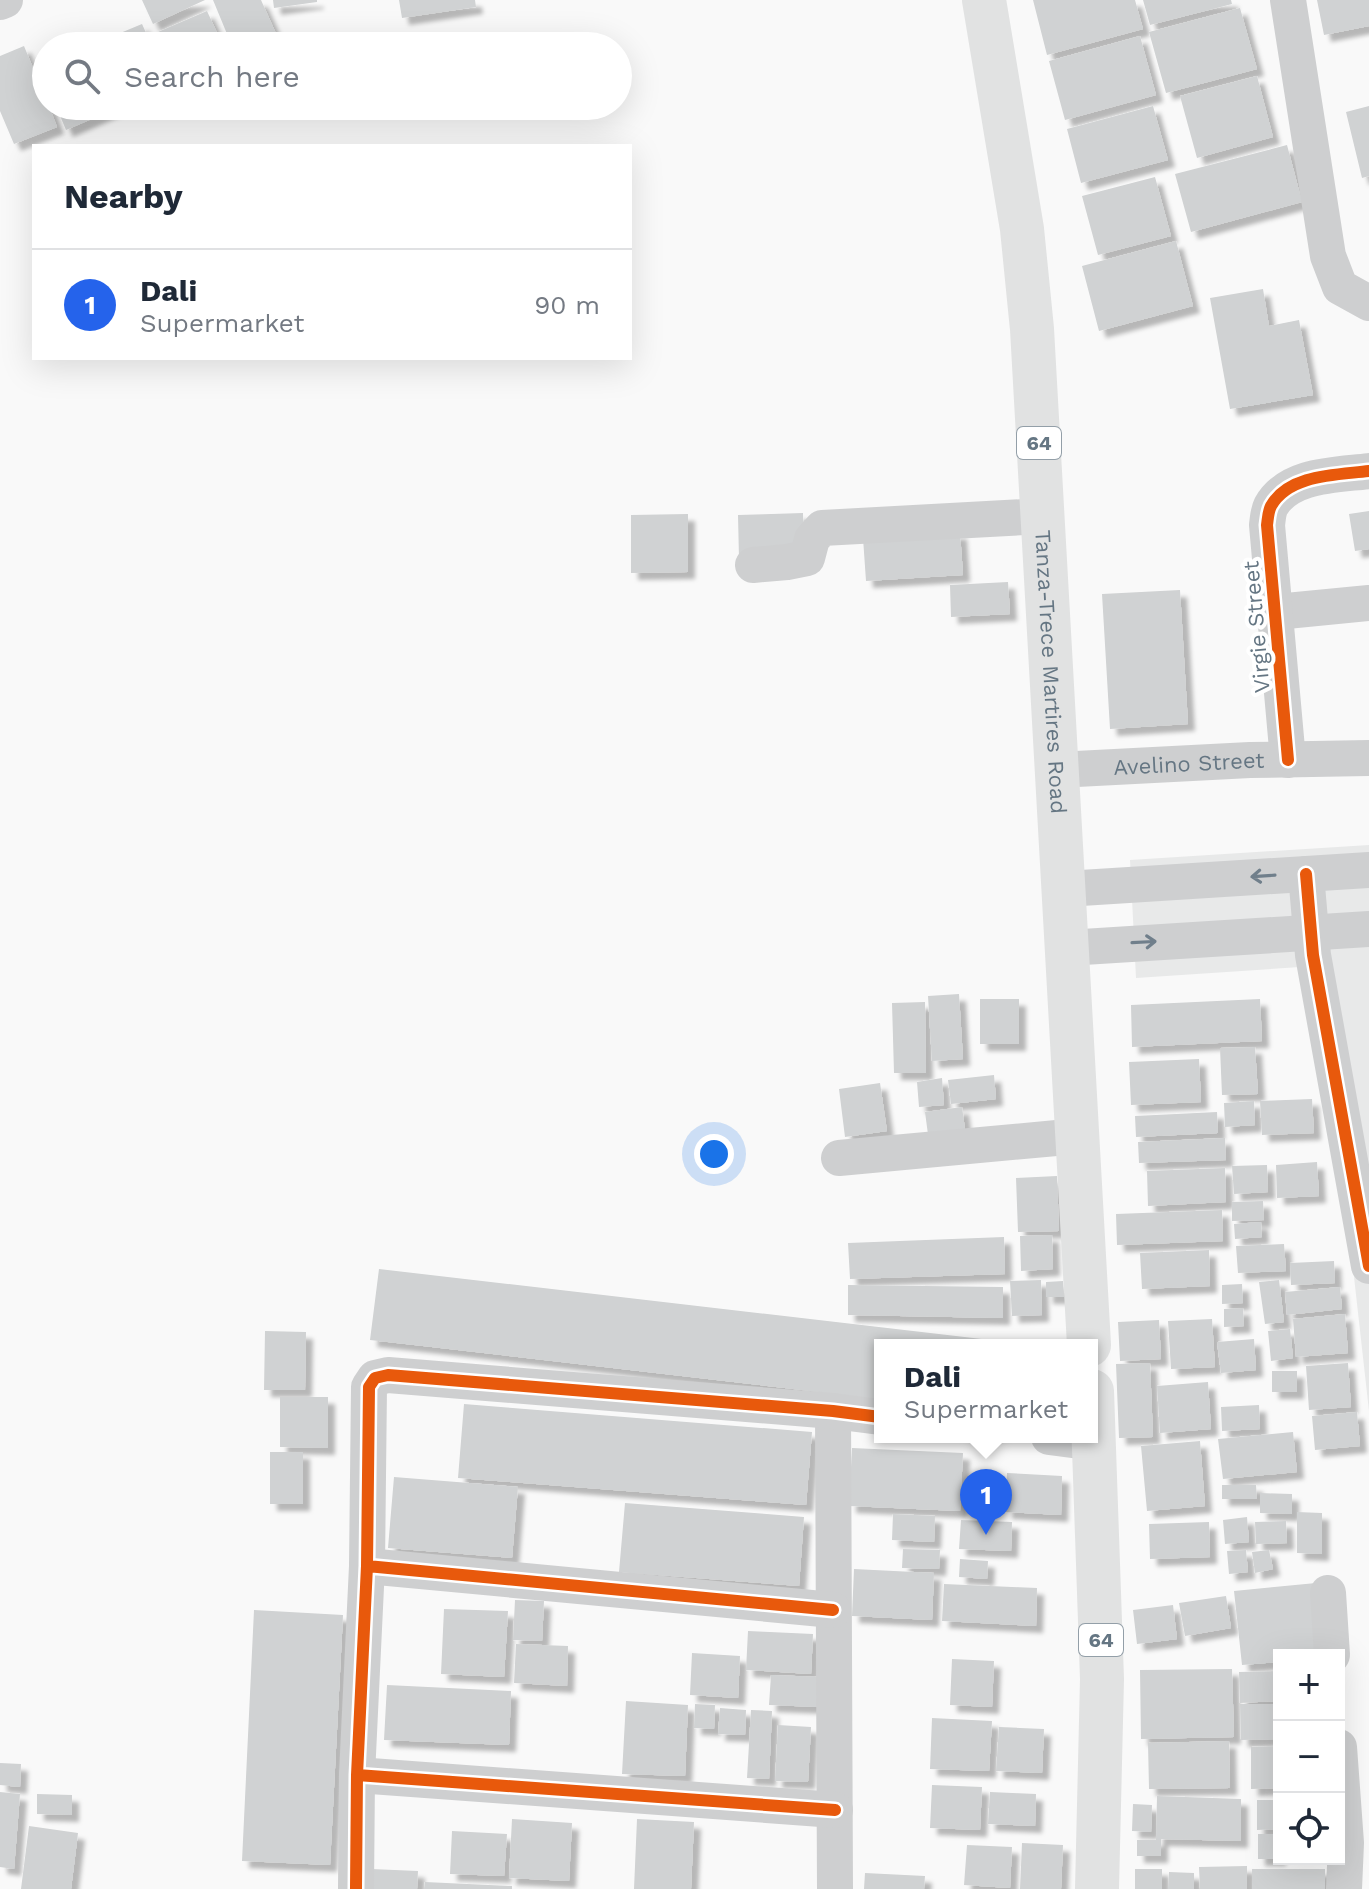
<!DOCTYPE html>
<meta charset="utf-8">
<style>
body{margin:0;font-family:"Work Sans",sans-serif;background:#f6f6f7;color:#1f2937}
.controls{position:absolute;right:24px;bottom:24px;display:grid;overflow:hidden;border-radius:0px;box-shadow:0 8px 32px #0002}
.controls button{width:72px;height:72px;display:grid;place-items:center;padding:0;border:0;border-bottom:2px solid #e0e1e3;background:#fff;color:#1f2937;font:40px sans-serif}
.you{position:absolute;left:714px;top:1154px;width:28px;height:28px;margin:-20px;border:6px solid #fff;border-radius:50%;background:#1a73e8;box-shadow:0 0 0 12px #1a73e833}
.badge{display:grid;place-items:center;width:52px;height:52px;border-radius:50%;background:#2563eb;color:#fff;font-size:26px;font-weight:700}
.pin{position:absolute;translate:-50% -66px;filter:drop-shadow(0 2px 4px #0008)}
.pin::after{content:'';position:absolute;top:42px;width:28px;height:24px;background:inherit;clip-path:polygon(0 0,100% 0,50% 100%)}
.popup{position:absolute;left:874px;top:1339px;width:224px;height:104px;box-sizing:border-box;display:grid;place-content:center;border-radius:0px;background:#fff;filter:drop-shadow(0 2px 6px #0005);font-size:26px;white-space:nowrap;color:#747a83}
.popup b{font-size:30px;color:#1f2937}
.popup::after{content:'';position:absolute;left:50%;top:100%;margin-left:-16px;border:16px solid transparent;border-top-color:#fff}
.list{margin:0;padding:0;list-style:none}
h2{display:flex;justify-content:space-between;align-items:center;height:104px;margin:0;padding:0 32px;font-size:34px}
h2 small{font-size:26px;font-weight:400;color:#747a83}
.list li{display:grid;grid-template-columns:52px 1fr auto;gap:24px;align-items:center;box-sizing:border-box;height:112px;padding:0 32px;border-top:2px solid #e0e1e3}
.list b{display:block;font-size:30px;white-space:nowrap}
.list p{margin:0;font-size:26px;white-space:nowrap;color:#747a83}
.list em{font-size:26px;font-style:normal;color:#747a83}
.icon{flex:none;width:44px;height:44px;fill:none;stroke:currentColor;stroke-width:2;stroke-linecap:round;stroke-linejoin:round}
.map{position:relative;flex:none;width:1369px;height:1889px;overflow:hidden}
.search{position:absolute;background:#fff;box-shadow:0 8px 32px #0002;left:32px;top:32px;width:600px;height:88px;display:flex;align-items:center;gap:20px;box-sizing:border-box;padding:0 28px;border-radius:44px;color:#747a83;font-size:30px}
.panel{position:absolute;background:#fff;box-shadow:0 8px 32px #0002;left:32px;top:144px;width:600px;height:216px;border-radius:0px}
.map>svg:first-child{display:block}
.built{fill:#e8e9e9}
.building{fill:#d0d2d3;filter:url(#shadow)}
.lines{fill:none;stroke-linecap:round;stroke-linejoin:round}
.minor{stroke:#cecfd0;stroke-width:36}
.major{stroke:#e1e2e2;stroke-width:44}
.cycleway-casing{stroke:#fff;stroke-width:17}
.cycleway{stroke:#e8590c;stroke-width:12}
.oneway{stroke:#707f8b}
.labels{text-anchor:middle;stroke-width:8;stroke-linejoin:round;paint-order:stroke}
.shield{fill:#fff;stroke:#939fa8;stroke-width:2}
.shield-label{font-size:20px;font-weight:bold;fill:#657683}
.street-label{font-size:22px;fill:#657683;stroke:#fff}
</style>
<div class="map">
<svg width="1369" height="1889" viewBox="0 0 1369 1889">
<defs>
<filter id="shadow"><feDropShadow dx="7" dy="7" stdDeviation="2" flood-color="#0004"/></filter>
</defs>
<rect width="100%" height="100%" fill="#f9f9f9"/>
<path class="built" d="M1369 845V1411L1351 1250 1300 967 1136 978 1130 860Z"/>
<path class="building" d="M142 0H205L153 24Z
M213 0H261L277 36 254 46H232Z
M273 0H317V2L274 8Z
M399 0H475L476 7 402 18Z
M1033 0H1135L1143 29 1047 55Z
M1143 0H1231L1232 4 1150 25Z
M1317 0H1369V26L1324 35Z
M1240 8 1257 69 1166 93 1149 32Z
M207 11 223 46H165L158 32Z
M142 24 152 46H89Z
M1140 36 1156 95 1065 120 1049 61Z
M24 46 46 100V106H49L57 127 14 144 0 111V56Z
M1257 76 1273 137 1197 158 1180 96Z
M56 106H122L66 130Z
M1153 106 1168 160 1081 183 1067 129Z
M1369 106V176L1362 178 1346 112Z
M1287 145 1302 202 1191 232 1175 174Z
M1155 177 1171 236 1098 255 1082 196Z
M1176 241 1193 306 1099 331 1082 266Z
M1263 289 1269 326 1299 320 1313 395 1230 409 1210 298Z
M1369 511V549L1355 551 1349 514Z
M803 513 804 557 739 559 738 515Z
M688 514V572L631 573V515Z
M960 532 963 575 866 581 863 538Z
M1008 582 1010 614 951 617 950 585Z
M1180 590 1188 724 1110 729 1102 594Z
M959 994 963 1059 932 1061 928 996Z
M980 999H1019V1044H980Z
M1260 999 1262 1041 1132 1047 1131 1005Z
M925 1002 926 1073H894L892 1003Z
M1255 1047 1258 1094 1222 1095 1220 1048Z
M1199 1059 1201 1102 1131 1105 1129 1062Z
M994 1075 996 1099 951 1104 948 1080Z
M942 1078 944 1105 919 1107 917 1082Z
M880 1083 887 1131 845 1137 839 1089Z
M1312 1099 1314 1133 1262 1135 1260 1101Z
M1254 1101 1255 1125 1225 1127 1224 1103Z
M962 1107 966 1137 929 1142 925 1112Z
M1217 1112 1218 1133 1136 1137 1135 1116Z
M1225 1138 1226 1160 1139 1163 1138 1142Z
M1317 1162 1319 1196 1277 1198 1276 1165Z
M1267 1165 1268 1192 1234 1194 1232 1166Z
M1225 1168 1226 1202 1148 1206 1147 1171Z
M1057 1176 1059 1231 1018 1232 1016 1178Z
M1263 1201 1264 1220 1232 1221V1202Z
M1222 1210 1223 1241 1117 1245 1116 1214Z
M1261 1222 1262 1237 1235 1239 1234 1224Z
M1052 1235 1053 1269 1021 1271 1020 1236Z
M1004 1237 1005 1274 850 1279 848 1243Z
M1284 1244 1286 1271 1238 1273 1236 1246Z
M1209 1250 1210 1286 1142 1289 1140 1253Z
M1334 1261 1335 1283 1291 1285 1290 1263Z
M379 1269 1016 1343V1345H880V1399L423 1346 370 1340Z
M1041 1280 1042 1315 1012 1316 1010 1281Z
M1279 1280 1284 1322 1265 1324 1259 1282Z
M1063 1281 1064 1297H1046V1282Z
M1242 1284 1243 1303 1222 1304V1285Z
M848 1285 1003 1287V1318L848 1315Z
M1340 1287 1342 1309 1287 1315 1285 1292Z
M1243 1308 1244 1326 1224 1327V1309Z
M1345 1314 1348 1353 1296 1357 1293 1319Z
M1212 1319 1215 1367 1171 1369 1168 1321Z
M1159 1320 1161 1359 1120 1361 1118 1322Z
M1290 1329 1293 1358 1271 1361 1268 1331Z
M265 1331 306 1332 305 1390H264Z
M1254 1339 1256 1370 1221 1373 1217 1342Z
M1150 1363 1153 1437 1119 1438 1116 1364Z
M1348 1363 1351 1407 1309 1410 1306 1366Z
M1272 1371H1297V1392H1272Z
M1208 1382 1211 1429 1160 1433 1157 1386Z
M280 1397H328V1448L280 1447Z
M464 1404 812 1432 806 1505 458 1478Z
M1259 1405 1260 1429 1222 1431 1221 1407Z
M1357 1412 1360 1446 1315 1450 1312 1416Z
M1293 1432 1297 1472 1223 1479 1218 1439Z
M1200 1441 1205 1506 1147 1511 1141 1446Z
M852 1448 963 1453 960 1511 849 1506Z
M270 1452H303V1504H270Z
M1007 1473 1062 1476 1061 1515 1005 1512Z
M394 1477 518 1487 512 1558 388 1548Z
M1222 1485H1256L1257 1499H1222Z
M1260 1493 1292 1494V1514L1260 1513Z
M625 1503 804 1517 799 1586 619 1572Z
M1297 1512 1322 1513V1554L1297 1553Z
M893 1514 935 1516 934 1542 892 1540Z
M1247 1517 1249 1542 1225 1544 1223 1520Z
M961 1520 1012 1522 1011 1551 959 1549Z
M1286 1521 1287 1543 1256 1544 1255 1522Z
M1209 1522 1210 1557 1150 1559 1149 1524Z
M903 1549 940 1550 939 1569 902 1568Z
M1246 1550 1248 1572 1229 1574 1227 1551Z
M1269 1550 1273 1569 1255 1573 1252 1552Z
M960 1559 988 1561 987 1579 959 1577Z
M854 1569 934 1573 932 1620 852 1616Z
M1316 1583 1324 1655H1279V1662L1242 1665 1234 1591Z
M944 1584 1037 1588 1036 1626 942 1621Z
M1226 1596 1231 1628 1185 1636 1179 1603Z
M515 1600 544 1601 542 1641 513 1640Z
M1173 1605 1177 1639 1137 1644 1133 1610Z
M444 1609 508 1611 504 1677 441 1674Z
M254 1610 343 1615 330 1865 242 1861Z
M748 1631 813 1634 811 1674 746 1670Z
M516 1644 568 1646 567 1686 514 1683Z
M692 1653 740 1656 738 1698 690 1695Z
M952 1659 994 1661 992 1707 950 1705Z
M1232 1669 1234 1737 1141 1739 1140 1670Z
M1279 1671V1701L1240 1703 1239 1672Z
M771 1675 820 1677 819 1707 769 1705Z
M387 1685 511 1691 509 1745 384 1740Z
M626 1701 688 1705 685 1776 622 1774Z
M695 1704 715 1705 714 1729 694 1728Z
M1240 1704H1279V1739L1241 1740Z
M720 1708 746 1710 745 1735 718 1734Z
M751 1710 772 1711 769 1779 747 1778Z
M932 1718 992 1721 989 1771 930 1769Z
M778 1725 811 1727 808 1782 775 1781Z
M999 1727 1044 1729 1042 1773 996 1771Z
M1229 1741 1230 1788 1149 1789 1148 1743Z
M1279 1746V1788L1251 1789V1747Z
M0 1763 21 1764 20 1787 0 1785Z
M932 1785 982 1787 980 1830 930 1828Z
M0 1792 20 1794 14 1869 0 1867Z
M990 1792 1036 1794 1035 1826 988 1824Z
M37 1794 72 1795V1815L37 1814Z
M1157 1796 1241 1799V1841L1161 1839V1856H1137V1840H1156Z
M1257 1800H1279V1829L1257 1830Z
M1133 1804 1152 1805 1151 1832 1132 1831Z
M512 1819 572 1823 569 1881 509 1878Z
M637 1819 694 1822 691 1889H634Z
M29 1826 78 1833 71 1889H21Z
M452 1831 507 1834 504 1876 450 1874Z
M1258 1834H1279V1859H1258Z
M1022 1843 1063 1845 1061 1889H1020Z
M967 1845 1012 1847 1010 1888 964 1885Z
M1247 1866V1889H1200L1199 1867Z
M371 1869 418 1871 417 1889H370Z
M1135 1869H1162V1889H1135Z
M1252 1869H1325V1889H1252Z
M1169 1872 1194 1873V1889H1168Z
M865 1873 925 1876 924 1889H864Z
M425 1882 512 1886V1889H424Z"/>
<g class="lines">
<g class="minor">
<path d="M1288 0 1328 256 1340 287 1369 303"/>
<path d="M0 2 5 0"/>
<path d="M753 565 787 562 807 558 812 539 822 528 1043 516"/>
<path d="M1276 612 1369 603"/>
<path d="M1288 760 1267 525C1268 518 1268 512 1271 506 1289 474 1337 475 1369 471"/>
<path id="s1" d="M1057 770 1250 760 1369 758"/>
<path d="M1306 874 1313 955 1369 1266"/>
<path d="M1065 889 1369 870"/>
<path d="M1067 948 1369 929"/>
<path d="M839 1158 1078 1136"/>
<path d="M833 1411 835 1889"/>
<path d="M1049 1437 1095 1443"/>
<path d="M367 1566 833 1610"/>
<path d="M1328 1593 1332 1655"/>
<path d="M1339 1747 1346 1843 1344 1889"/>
<path d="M357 1775 835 1810"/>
<path d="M356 1889 357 1775 367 1566 369 1387 375 1378 388 1375 833 1411 880 1417"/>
</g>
<g class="major">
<path id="s2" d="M984 0 1022 229 1032 329 1089 1345"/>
<path d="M1092 1391 1102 1679 1097 1889"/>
</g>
<g class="cycleway-casing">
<path id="cycleway" d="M1288 760 1267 525C1268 518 1268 512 1271 506 1289 474 1337 475 1369 471
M1306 874 1313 955 1369 1266
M367 1566 833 1610
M357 1775 835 1810
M356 1889 357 1775 367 1566 369 1387 375 1378 388 1375 833 1411 880 1417"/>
</g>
<use href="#cycleway" class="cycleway"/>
</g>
<defs><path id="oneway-shaft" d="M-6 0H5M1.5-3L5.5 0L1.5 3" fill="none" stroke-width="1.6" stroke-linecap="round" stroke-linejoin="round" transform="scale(2)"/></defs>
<g class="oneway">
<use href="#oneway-shaft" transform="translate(1263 876) rotate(176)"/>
<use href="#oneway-shaft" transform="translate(1144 942) rotate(-3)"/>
</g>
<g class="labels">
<g class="shield">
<rect x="1017" y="427" width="44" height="32" rx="6"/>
<rect x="1079" y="1624" width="44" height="32" rx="6"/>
</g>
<g class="shield-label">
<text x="1039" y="450">64</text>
<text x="1101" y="1647">64</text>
</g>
<g class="street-label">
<text transform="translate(1256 627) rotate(-95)" y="8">Virgie Street</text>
<text dy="8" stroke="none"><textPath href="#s2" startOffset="676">Tanza-Trece Martires Road</textPath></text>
<text dy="8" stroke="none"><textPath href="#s1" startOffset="132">Avelino Street</textPath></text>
</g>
</g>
</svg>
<div class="controls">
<button>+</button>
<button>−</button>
<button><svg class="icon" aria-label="locate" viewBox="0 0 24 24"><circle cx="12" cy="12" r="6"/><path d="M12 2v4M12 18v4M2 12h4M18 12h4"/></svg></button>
</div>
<div class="you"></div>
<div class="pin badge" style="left:986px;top:1535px">1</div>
<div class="popup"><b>Dali</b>Supermarket</div>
<div class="search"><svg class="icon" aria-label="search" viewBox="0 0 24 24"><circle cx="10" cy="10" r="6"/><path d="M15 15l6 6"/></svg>Search here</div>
<section class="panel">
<h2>Nearby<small></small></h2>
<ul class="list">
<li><span class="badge">1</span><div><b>Dali</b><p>Supermarket</p></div><em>90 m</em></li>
</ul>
</section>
</div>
